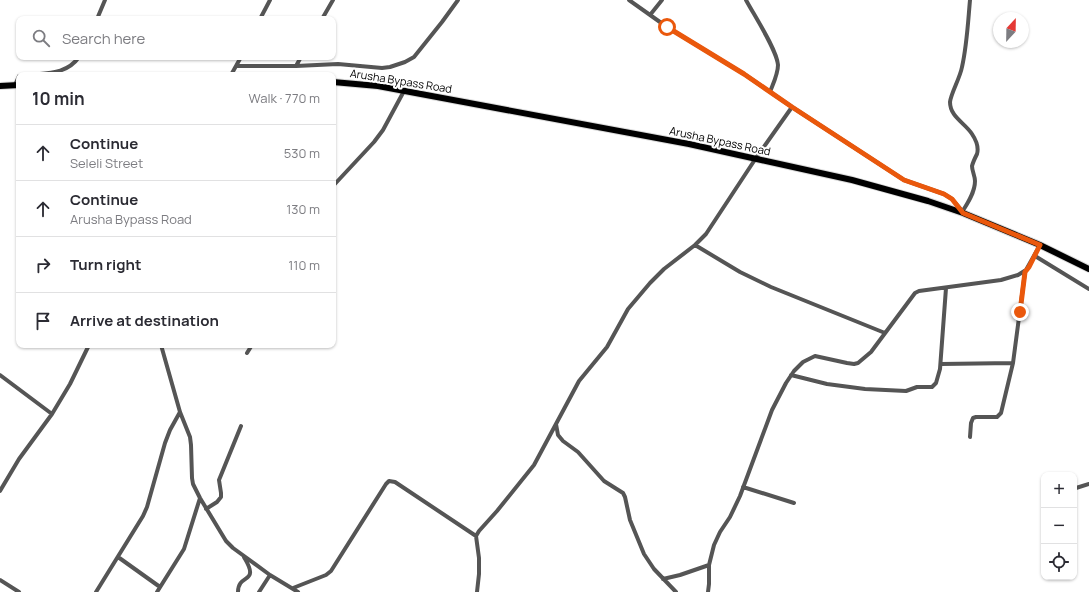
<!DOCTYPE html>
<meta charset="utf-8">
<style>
body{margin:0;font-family:Manrope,sans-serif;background:#f7f7f7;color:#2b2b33}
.controls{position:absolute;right:12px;bottom:12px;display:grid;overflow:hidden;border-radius:8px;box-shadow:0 1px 3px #0004}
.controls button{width:36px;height:36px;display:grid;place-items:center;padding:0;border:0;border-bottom:1px solid #e1e1e2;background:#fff;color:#2b2b33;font:20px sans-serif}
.compass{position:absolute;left:993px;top:12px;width:36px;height:36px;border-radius:50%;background:#fff;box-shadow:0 1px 3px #0004;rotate:22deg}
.stop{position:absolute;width:12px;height:12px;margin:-9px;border:3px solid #ea580c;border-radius:50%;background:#fff}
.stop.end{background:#ea580c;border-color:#fff;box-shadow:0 1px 4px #0008}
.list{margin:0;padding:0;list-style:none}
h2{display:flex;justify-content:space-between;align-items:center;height:52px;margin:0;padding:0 16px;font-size:17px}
h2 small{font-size:13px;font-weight:400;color:#7c7c81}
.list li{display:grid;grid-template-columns:26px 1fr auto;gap:12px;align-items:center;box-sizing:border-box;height:56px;padding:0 16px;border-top:1px solid #e1e1e2}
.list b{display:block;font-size:15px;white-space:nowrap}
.list p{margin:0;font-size:13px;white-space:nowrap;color:#7c7c81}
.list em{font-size:13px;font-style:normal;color:#7c7c81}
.icon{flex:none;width:22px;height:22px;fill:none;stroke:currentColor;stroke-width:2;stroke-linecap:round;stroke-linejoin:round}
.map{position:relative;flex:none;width:1089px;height:592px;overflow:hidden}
.search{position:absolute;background:#fff;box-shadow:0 1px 3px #0004;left:16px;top:16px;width:320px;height:44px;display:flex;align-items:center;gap:10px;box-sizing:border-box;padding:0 14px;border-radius:8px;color:#7c7c81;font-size:15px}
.panel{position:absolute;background:#fff;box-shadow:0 1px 3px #0004;left:16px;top:72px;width:320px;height:276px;border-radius:8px}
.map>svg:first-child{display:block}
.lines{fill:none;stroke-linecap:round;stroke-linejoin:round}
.primary-casing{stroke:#dbdbdb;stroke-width:8}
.street{stroke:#555;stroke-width:4}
.primary{stroke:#000;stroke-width:6}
.route{stroke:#ea580c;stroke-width:5}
.labels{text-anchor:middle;stroke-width:4;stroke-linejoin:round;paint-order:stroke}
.street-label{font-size:11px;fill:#000;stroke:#fff}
</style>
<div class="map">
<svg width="1089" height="592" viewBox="0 0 1089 592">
<rect width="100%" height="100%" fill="#fff"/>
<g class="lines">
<g class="primary-casing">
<path id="primary" d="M333 82 378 86 689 144 852 180 928 201 963 213 1040 245 1089 269
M0 86 19 85"/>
</g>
<path class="street" d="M629 0 667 27 744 74 792 107 904 180 944 194 952 199 963 212
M746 0C754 15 777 50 778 65 778 74 773 84 770 92
M650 15 662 0
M97 19 105 0
M260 19 270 0
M322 19 333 0
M236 66H296L338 64 382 68 390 67 405 62 414 57 442 22 458 0
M296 66 301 57
M30 75C48 73 67 74 79 57
M231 75 241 57
M15 85 19 76
M333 186 374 142 383 130 404 91
M962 212C968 203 975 192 975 181 975 176 972 171 972 166 973 162 975 158 977 154 979 147 976 140 972 134 965 123 950 117 950 102 951 93 960 78 962 67 967 45 968 22 970 0
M695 245 740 272 771 287 885 333
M1035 256 1089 289
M161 345 180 412 190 437 191 445 192 478 193 484 200 498 226 541 233 548 270 575 298 592
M247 353 252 345
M941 364 1013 363
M0 375 52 414
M791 375 827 384 865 389 906 391 917 387H932L936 383 940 369 946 288
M556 424 558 435 563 441 578 452 604 481 623 493 625 497 630 520 644 554 654 569 676 592
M970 437 971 423 973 418 976 417H997L1001 413 1013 363 1025 272
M743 487 794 503
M1076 488 1089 484
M0 491 19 459 52 414 70 384 89 345
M206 509 217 502 221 497V493L219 480 241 426
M118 557 160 587
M663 579 680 575 709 565
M0 580 19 592
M293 588 326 575 331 571 386 484 389 481 395 482 476 536
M96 592 143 516 147 507 165 443 170 430 180 412
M157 592 184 549 200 498
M238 592C238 578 250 580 250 573 251 568 246 561 244 557
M259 592 270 575
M477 592 479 574V558L476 536 479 531 497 511 534 465 579 381 607 347 628 309 650 283 664 269 695 245 706 234 756 158 792 107
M708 592 709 584V565L714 545 720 532 730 517 740 496 772 410 786 383 794 371 803 362 815 356 847 363 854 364 858 363 871 352 915 293 919 291 1001 280 1018 275 1026 270 1040 245"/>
<use href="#primary" class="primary"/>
</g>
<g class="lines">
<path class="route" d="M667 27 744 74 792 107 904 180 944 194 952 199 963 213 1040 245 1029 267 1025 272 1020 312"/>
</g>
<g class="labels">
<g class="street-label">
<text transform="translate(401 81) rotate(9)" y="4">Arusha Bypass Road</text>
<text transform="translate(720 141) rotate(12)" y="4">Arusha Bypass Road</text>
</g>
</g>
</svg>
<div class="controls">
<button>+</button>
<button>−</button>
<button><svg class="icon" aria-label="locate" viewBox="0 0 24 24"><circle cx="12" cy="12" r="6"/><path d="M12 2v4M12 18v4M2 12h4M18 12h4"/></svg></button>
</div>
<svg class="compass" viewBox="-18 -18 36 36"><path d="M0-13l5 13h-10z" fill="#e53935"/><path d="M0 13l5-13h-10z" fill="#7c7c81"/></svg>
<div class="stop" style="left:667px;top:27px"></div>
<div class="stop end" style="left:1020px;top:312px"></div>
<div class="search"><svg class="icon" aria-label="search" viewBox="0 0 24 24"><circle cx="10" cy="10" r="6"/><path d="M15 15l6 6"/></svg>Search here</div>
<section class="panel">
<h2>10 min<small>Walk · 770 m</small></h2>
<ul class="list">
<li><svg class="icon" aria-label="ahead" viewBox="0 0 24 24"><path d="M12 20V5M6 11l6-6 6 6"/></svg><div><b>Continue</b><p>Seleli Street</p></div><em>530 m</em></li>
<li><svg class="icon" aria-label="ahead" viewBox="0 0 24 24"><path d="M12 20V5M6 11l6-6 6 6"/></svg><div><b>Continue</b><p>Arusha Bypass Road</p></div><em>130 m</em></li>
<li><svg class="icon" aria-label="right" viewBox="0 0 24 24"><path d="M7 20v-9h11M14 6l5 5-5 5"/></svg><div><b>Turn right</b></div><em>110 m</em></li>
<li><svg class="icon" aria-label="arrive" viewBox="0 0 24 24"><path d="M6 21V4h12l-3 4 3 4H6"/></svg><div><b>Arrive at destination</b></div></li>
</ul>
</section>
</div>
